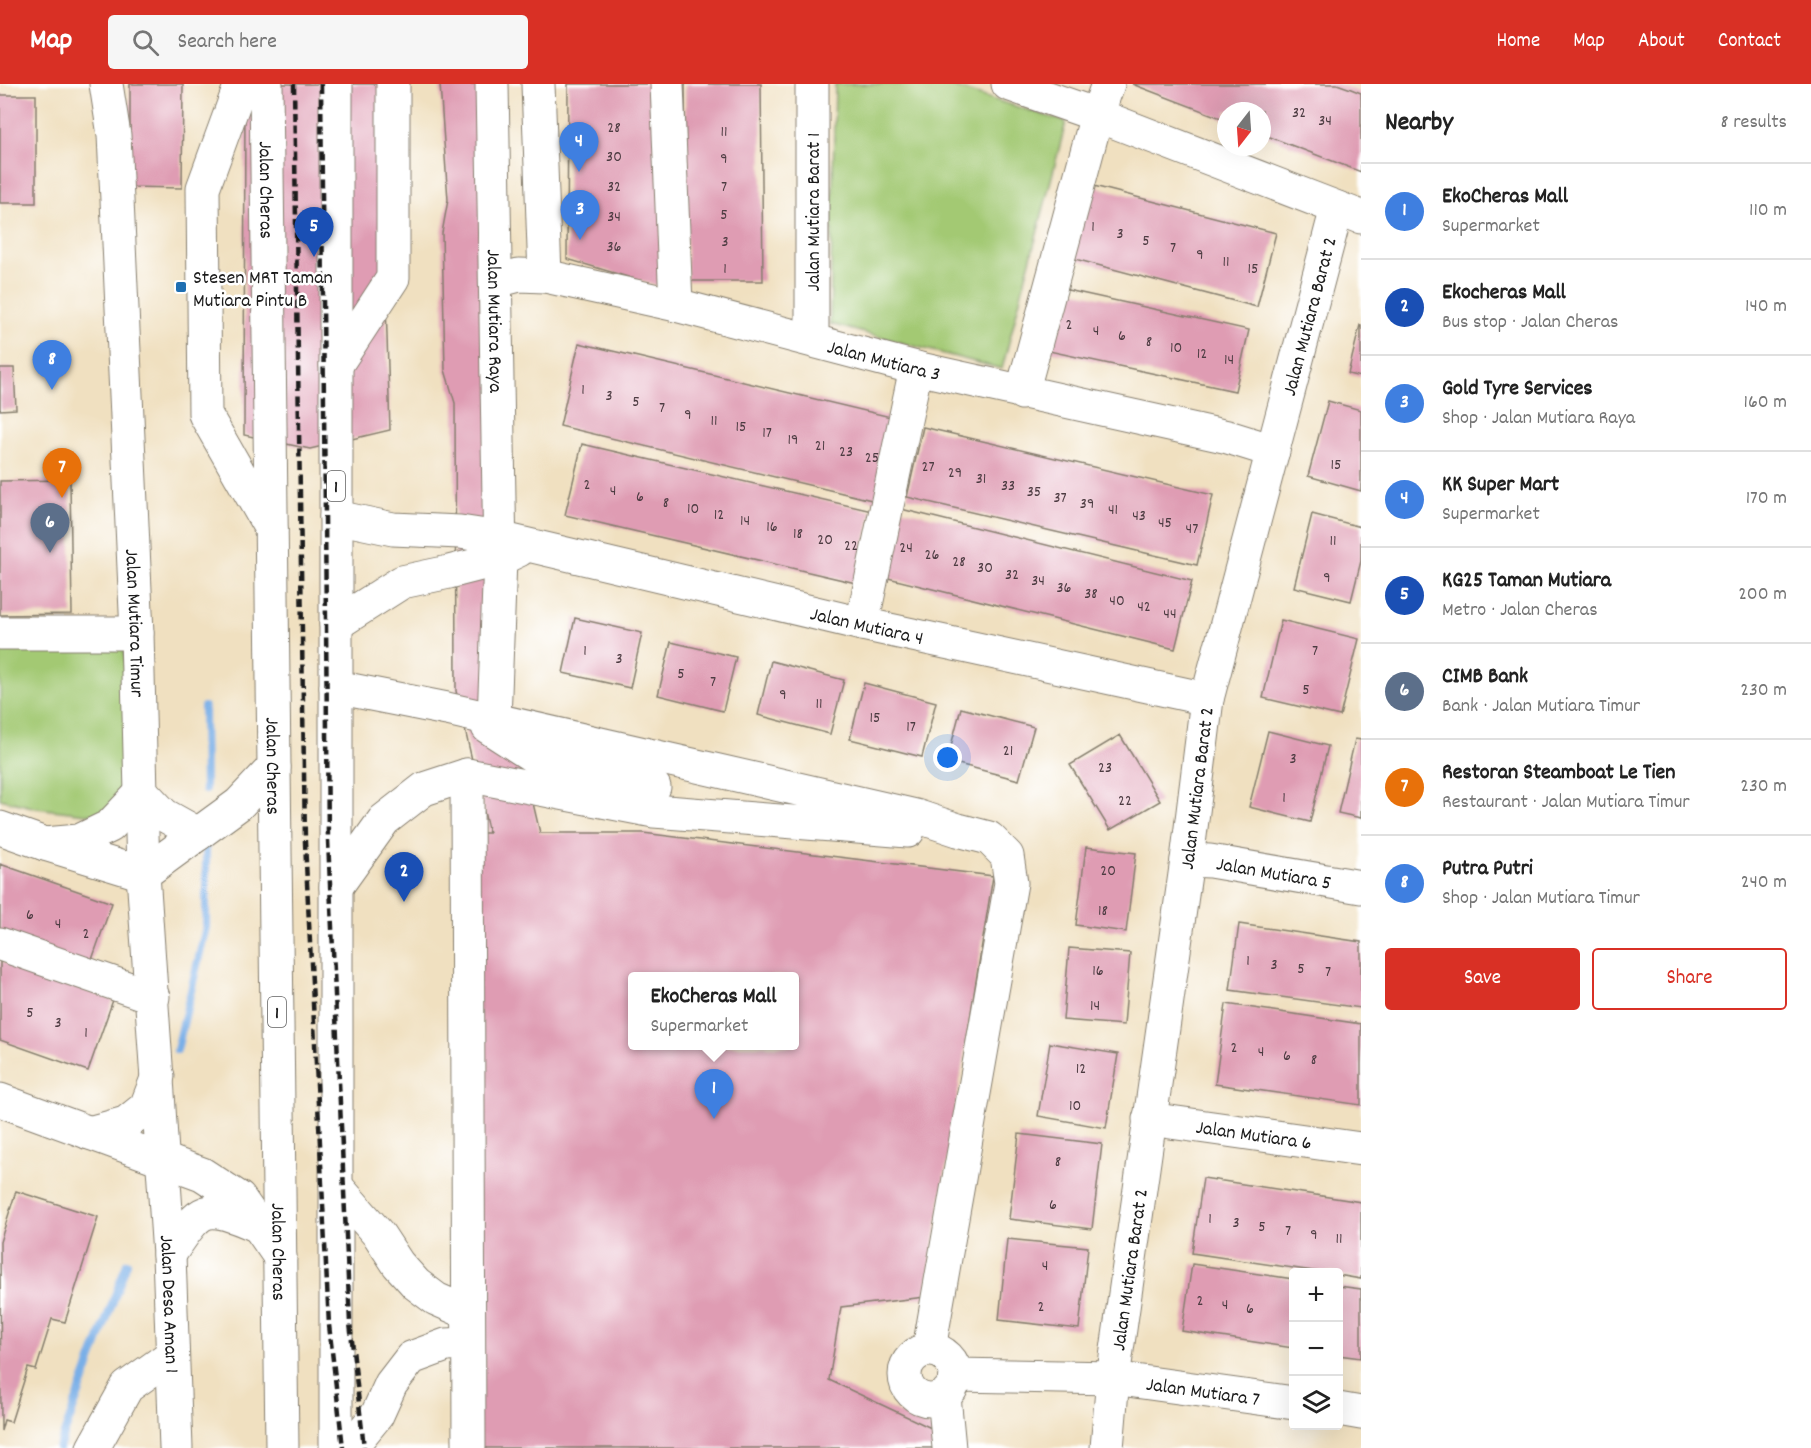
<!DOCTYPE html>
<meta charset="utf-8">
<style>
body{margin:0;font-family:Dekko,sans-serif;background:#f6f6f6;color:#222}
.controls{position:absolute;right:18px;bottom:18px;display:grid;overflow:hidden;border-radius:6px;box-shadow:0 6px 24px #0002}
.controls button{width:54px;height:54px;display:grid;place-items:center;padding:0;border:0;border-bottom:2px solid #e0e0e0;background:#fff;color:#222;font:30px sans-serif}
.compass{position:absolute;left:1217px;top:18px;width:54px;height:54px;border-radius:50%;background:#fff;box-shadow:0 6px 24px #0002;rotate:197deg}
.you{position:absolute;left:948px;top:674px;width:21px;height:21px;margin:-15px;border:4px solid #fff;border-radius:50%;background:#1a73e8;box-shadow:0 0 0 9px #1a73e833}
.badge{display:grid;place-items:center;width:39px;height:39px;border-radius:50%;background:#d93025;color:#fff;font-size:20px;font-weight:700}
.pin{position:absolute;translate:-50% -50px;filter:drop-shadow(0 2px 3px #0008)}
.pin::after{content:'';position:absolute;top:32px;width:21px;height:18px;background:inherit;clip-path:polygon(0 0,100% 0,50% 100%)}
.popup{position:absolute;left:628px;top:888px;width:171px;height:78px;box-sizing:border-box;display:grid;place-content:center;border-radius:6px;background:#fff;filter:drop-shadow(0 2px 4px #0005);font-size:20px;white-space:nowrap;color:#767676}
.popup b{font-size:22px;color:#222}
.popup::after{content:'';position:absolute;left:50%;top:100%;margin-left:-12px;border:12px solid transparent;border-top-color:#fff}
.list{margin:0;padding:0;list-style:none}
h2{display:flex;justify-content:space-between;align-items:center;height:78px;margin:0;padding:0 24px;font-size:26px}
h2 small{font-size:20px;font-weight:400;color:#767676}
.list li{display:grid;grid-template-columns:39px 1fr auto;gap:18px;align-items:center;box-sizing:border-box;height:96px;padding:0 24px;border-top:2px solid #e0e0e0}
.list b{display:block;font-size:22px;white-space:nowrap}
.list p{margin:0;font-size:20px;white-space:nowrap;color:#767676}
.list em{font-size:20px;font-style:normal;color:#767676}
.actions{display:flex;gap:12px;padding:18px 24px}
.actions a{flex:1;padding:14px 0;border:2px solid #d93025;border-radius:6px;text-align:center;font-size:21px;color:#d93025}
.actions .main{background:#d93025;color:#fff}
.icon{flex:none;width:33px;height:33px;fill:none;stroke:currentColor;stroke-width:2;stroke-linecap:round;stroke-linejoin:round}
.map{position:relative;flex:none;width:1361px;height:1364px;overflow:hidden}
header{display:flex;align-items:center;gap:36px;box-sizing:border-box;height:84px;padding:0 30px;background:#d93025;color:#fff}
header strong{font-size:28px}
nav{display:flex;gap:33px;margin-inline-start:auto;font-size:21px}
.search{width:420px;height:54px;background:#f6f6f6;display:flex;align-items:center;gap:15px;box-sizing:border-box;padding:0 21px;border-radius:6px;color:#767676;font-size:22px}
main{display:flex}
aside{flex:1;background:#fff}
.map>svg:first-child{display:block}
.green{fill:#a3c973;stroke:#607248;stroke-width:1.5}
.lines{fill:none;stroke-linecap:round;stroke-linejoin:round}
.stream{stroke:#79afe7;stroke-width:8}
.building{fill:#df9cb3;fill-rule:evenodd}
.minor-casing{stroke:#867e6e;stroke-width:35}
.highway-casing{stroke:#867e6e;stroke-width:35}
.minor{stroke:#fff;stroke-width:33}
.highway{stroke:#fff;stroke-width:33}
.rail{stroke:#1c1c1c;stroke-width:4.5;stroke-dasharray:9 4.5;stroke-linecap:butt}
.poi-dot{fill:#1f6fb2;stroke:#fff;stroke-width:2}
.labels{text-anchor:middle;stroke-width:5;stroke-linejoin:round;paint-order:stroke}
.number-label{font-size:16px;fill:#4d3c42}
.shield{fill:#fff;stroke:#606060;stroke-width:1.5}
.shield-label{font-size:18px;font-weight:bold;fill:#1c1c1c}
.street-label{font-size:20px;fill:#1c1c1c;stroke:#fff}
.poi-label{font-size:20px;fill:#1c1c1c;stroke:#fff;text-anchor:start}
</style>
<header>
<strong>Map</strong>
<div class="search"><svg class="icon" aria-label="search" viewBox="0 0 24 24"><circle cx="10" cy="10" r="6"/><path d="M15 15l6 6"/></svg>Search here</div>
<nav><a>Home</a><a>Map</a><a>About</a><a>Contact</a></nav>
</header>
<main>
<div class="map">
<svg width="1361" height="1364" viewBox="0 0 1361 1364">
<rect width="100%" height="100%" fill="#fff"/>
<filter id="ink" filterUnits="userSpaceOnUse"><feTurbulence type="fractalNoise" baseFrequency=".0167" numOctaves="2"/><feDisplacementMap in="SourceGraphic" scale="12" xChannelSelector="R" yChannelSelector="G"/><feConvolveMatrix kernelMatrix="1 2 1 2 8 2 1 2 1" color-interpolation-filters="sRGB"/></filter>
<filter id="wash" filterUnits="userSpaceOnUse"><feTurbulence type="fractalNoise" baseFrequency=".008" numOctaves="4" result="noise"/><feDisplacementMap in="SourceGraphic" scale="24" xChannelSelector="R" yChannelSelector="G"/><feGaussianBlur stdDeviation="1.35" result="paint"/><feColorMatrix in="noise" values="0 0 0 0 0 0 0 0 0 0 0 0 0 0 0 0 0 1.4 0 .05"/><feComposite in="paint" operator="in"/></filter>
<g filter="url(#wash)">
<rect width="100%" height="100%" fill="#f0e0c0"/>
<path class="green" d="M835 0H944L1066 38 1002 285 830 240Z
M124 563 131 698 102 732 36 724 0 715V566Z"/>
<g class="lines">
<path class="stream" d="M204 623 205 706
M177 966 206 843V759
M59 1364 127 1179"/>
</g>
<g id="blocks">
<path class="building" d="M130 0H183L182 104 130 103Z
M245 0H379L390 346 310 365 244 351Z
M440 0H485L506 604 540 749H643L993 792 925 1213 841 1223 829 1296 946 1351 945 1364H476L472 749H489L456 607 455 319 445 286 442 149 448 116ZM633 892H795V962H633Z
M568 0H661L662 203 567 175Z
M685 0H761L763 197H687Z
M1132 0H1337L1351 5 1361 9V88L1262 50V27H1226V36Z
M0 11H36V119H0Z
M1090 101 1276 149 1257 223 1071 174Z
M1063 205 1249 246 1235 307 1049 267Z
M1360 241H1361V293L1348 290Z
M579 259 895 334 876 417 560 342Z
M0 284H14L16 325 0 326Z
M1328 317 1361 326V407L1308 392Z
M923 343 1213 411 1197 481 907 413Z
M582 360 872 427 856 499 565 431Z
M70 396 72 530 0 531V397Z
M901 425 1192 497 1175 565 884 493Z
M1312 430 1361 443V477L1351 517 1294 503Z
M575 534 642 549 630 604 563 589Z
M1281 536 1359 555 1340 632 1263 614Z
M671 558 736 573 723 627 658 611Z
M771 577 844 596 830 650 758 631Z
M864 599 936 618 922 673 850 655Z
M961 624 1034 643 1019 696 947 677Z
M1268 647 1328 662 1310 738 1249 723Z
M1120 651 1160 717 1110 746 1070 681Z
M1355 655 1361 656V734L1338 729Z
M1086 763 1136 769 1126 848 1076 841Z
M0 780 112 819 88 887 0 857Z
M1239 840 1361 858V924L1230 906Z
M1069 864 1130 869 1124 941 1063 936Z
M0 877 113 916 88 987 0 956Z
M1226 920 1361 940V1021L1215 1000Z
M1050 959 1118 970 1106 1044 1038 1032Z
M1019 1050 1102 1060 1092 1145 1009 1135Z
M1203 1094 1361 1118V1195L1338 1191V1188H1320L1192 1169Z
M16 1107 98 1133 65 1238 52 1235 36 1286 28 1284 11 1338 4 1336 1 1347 0 1158Z
M1007 1155 1088 1163 1079 1245 999 1236Z
M1192 1180 1293 1195V1264L1182 1247Z
M1338 1202 1361 1205V1274L1338 1271Z"/>
</g>
</g>
<g filter="url(#ink)">
<use href="#blocks" fill-opacity="0" stroke="#867e6e" stroke-width="1.5"/>
<g class="lines">
<g class="minor-casing">
<g id="minor">
<path id="s1" d="M106 0 114 51 137 549 143 790 169 1171 176 1364"/>
<path d="M241 0 203 104 205 330 271 445"/>
<path id="s2" d="M492 0 500 475 494 636"/>
<path d="M538 0 545 192"/>
<path d="M667 0 676 221"/>
<path d="M812 0V256"/>
<path d="M1008 0 1097 31 1361 133"/>
<path id="s3" d="M496 197 519 191 545 192 676 221 916 284 1228 353 1273 367"/>
<path d="M336 281 393 194V0"/>
<path d="M1022 309 1097 31 1108 0"/>
<path id="s4" d="M336 433 393 445 460 448 499 454 862 540 1207 615"/>
<path d="M336 540 402 498 449 488 500 475 519 466"/>
<path d="M862 540 916 284"/>
<path d="M0 549H137"/>
<path d="M336 603 447 625 916 732 958 746 989 754 1007 772 1011 799 929 1265"/>
<path d="M488 643 533 672 654 703"/>
<path d="M467 691 469 1364"/>
<path d="M0 744 45 760 143 790"/>
<path d="M45 760 79 757 110 742 142 708 164 731 198 750"/>
<path id="s5" d="M1187 776 1210 777 1361 803"/>
<path d="M143 790 239 720 274 683"/>
<path d="M336 803 384 736 424 705 467 691 654 727 908 747"/>
<path d="M0 860 153 913"/>
<path d="M0 1016 202 1090 239 1114 280 1173"/>
<path id="s6" d="M1149 1035 1361 1065"/>
<path d="M89 1049 126 1039 146 1023 158 992"/>
<path d="M336 1102 379 1151 398 1180 416 1200 436 1215 468 1229"/>
<path d="M169 1171C202 1122 203 1118 258 1142"/>
<circle cx="930" cy="1291" r="25"/>
<path id="s7" d="M955 1291 1113 1294 1294 1319"/>
<path d="M944 1312 949 1364"/>
<path d="M1338 1325 1361 1329"/>
<path d="M93 1364 127 1303 172 1271"/>
<path d="M350 1364 377 1331 391 1300 411 1274 446 1261 468 1260"/>
<path id="s8" d="M1107 1364 1113 1294 1187 776 1207 615 1337 124"/>
</g>
</g>
<g class="highway-casing">
<g id="highway">
<path id="s9" d="M266 0 282 1364"/>
<path d="M336 1364V0"/>
</g>
</g>
<use href="#minor" class="minor"/>
<use href="#highway" class="highway"/>
<path class="rail" d="M294 0 305 758 329 1241 343 1364
M321 0 328 756 350 1239 364 1364"/>
</g>
</g>
<rect class="poi-dot" x="175" y="197" width="12" height="12" rx="3"/>
<g class="labels">
<g class="number-label">
<text x="1299" y="33">32</text>
<text x="1325" y="41">34</text>
<text x="614" y="48">28</text>
<text x="724" y="52">11</text>
<text x="614" y="77">30</text>
<text x="724" y="79">9</text>
<text x="614" y="107">32</text>
<text x="724" y="107">7</text>
<text x="724" y="135">5</text>
<text x="614" y="137">34</text>
<text x="1093" y="147">1</text>
<text x="1120" y="154">3</text>
<text x="1146" y="161">5</text>
<text x="725" y="162">3</text>
<text x="614" y="167">36</text>
<text x="1173" y="168">7</text>
<text x="1200" y="175">9</text>
<text x="1226" y="182">11</text>
<text x="725" y="189">1</text>
<text x="1253" y="189">15</text>
<text x="1069" y="245">2</text>
<text x="1096" y="251">4</text>
<text x="1122" y="256">6</text>
<text x="1149" y="262">8</text>
<text x="1176" y="268">10</text>
<text x="1202" y="274">12</text>
<text x="1229" y="280">14</text>
<text x="583" y="310">1</text>
<text x="609" y="316">3</text>
<text x="636" y="322">5</text>
<text x="662" y="328">7</text>
<text x="688" y="335">9</text>
<text x="714" y="341">11</text>
<text x="741" y="347">15</text>
<text x="767" y="353">17</text>
<text x="793" y="360">19</text>
<text x="820" y="366">21</text>
<text x="846" y="372">23</text>
<text x="872" y="378">25</text>
<text x="1336" y="385">15</text>
<text x="928" y="387">27</text>
<text x="955" y="393">29</text>
<text x="981" y="399">31</text>
<text x="587" y="405">2</text>
<text x="1008" y="406">33</text>
<text x="613" y="411">4</text>
<text x="1034" y="412">35</text>
<text x="640" y="417">6</text>
<text x="1060" y="418">37</text>
<text x="666" y="423">8</text>
<text x="1087" y="424">39</text>
<text x="693" y="429">10</text>
<text x="1113" y="430">41</text>
<text x="719" y="435">12</text>
<text x="1139" y="436">43</text>
<text x="745" y="441">14</text>
<text x="1165" y="443">45</text>
<text x="772" y="447">16</text>
<text x="1192" y="449">47</text>
<text x="798" y="454">18</text>
<text x="825" y="460">20</text>
<text x="1333" y="461">11</text>
<text x="851" y="466">22</text>
<text x="906" y="468">24</text>
<text x="932" y="475">26</text>
<text x="959" y="482">28</text>
<text x="985" y="488">30</text>
<text x="1012" y="495">32</text>
<text x="1327" y="498">9</text>
<text x="1038" y="501">34</text>
<text x="1064" y="508">36</text>
<text x="1091" y="514">38</text>
<text x="1117" y="521">40</text>
<text x="1144" y="527">42</text>
<text x="1170" y="534">44</text>
<text x="585" y="571">1</text>
<text x="1315" y="571">7</text>
<text x="619" y="579">3</text>
<text x="681" y="594">5</text>
<text x="713" y="602">7</text>
<text x="1306" y="610">5</text>
<text x="783" y="615">9</text>
<text x="819" y="624">11</text>
<text x="875" y="638">15</text>
<text x="911" y="647">17</text>
<text x="1008" y="671">21</text>
<text x="1293" y="679">3</text>
<text x="1105" y="688">23</text>
<text x="1284" y="718">1</text>
<text x="1125" y="721">22</text>
<text x="1108" y="791">20</text>
<text x="1103" y="831">18</text>
<text x="30" y="835">6</text>
<text x="58" y="844">4</text>
<text x="86" y="854">2</text>
<text x="1248" y="881">1</text>
<text x="1274" y="885">3</text>
<text x="1301" y="889">5</text>
<text x="1098" y="891">16</text>
<text x="1328" y="892">7</text>
<text x="1095" y="926">14</text>
<text x="30" y="933">5</text>
<text x="58" y="943">3</text>
<text x="86" y="953">1</text>
<text x="1234" y="968">2</text>
<text x="1261" y="972">4</text>
<text x="1287" y="976">6</text>
<text x="1314" y="980">8</text>
<text x="1081" y="989">12</text>
<text x="1075" y="1026">10</text>
<text x="1058" y="1082">8</text>
<text x="1053" y="1125">6</text>
<text x="1210" y="1139">1</text>
<text x="1236" y="1143">3</text>
<text x="1262" y="1147">5</text>
<text x="1288" y="1151">7</text>
<text x="1314" y="1155">9</text>
<text x="1339" y="1159">11</text>
<text x="1045" y="1186">4</text>
<text x="1200" y="1221">2</text>
<text x="1225" y="1225">4</text>
<text x="1041" y="1227">2</text>
<text x="1250" y="1229">6</text>
</g>
<g class="shield">
<rect x="327" y="387" width="18" height="30" rx="4.5"/>
<rect x="268" y="913" width="18" height="30" rx="4.5"/>
</g>
<g class="shield-label">
<text x="336" y="408">1</text>
<text x="277" y="934">1</text>
</g>
<g class="street-label">
<text dy="7" stroke="none"><textPath href="#s9" startOffset="106">Jalan Cheras</textPath></text>
<text transform="translate(812 128) rotate(-90)" y="7">Jalan Mutiara Barat 1</text>
<text dy="7" stroke="none"><textPath href="#s8" startOffset="1152">Jalan Mutiara Barat 2</textPath></text>
<text dy="7" stroke="none"><textPath href="#s2" startOffset="237">Jalan Mutiara Raya</textPath></text>
<text dy="7" stroke="none"><textPath href="#s3" startOffset="399">Jalan Mutiara 3</textPath></text>
<text dy="7" stroke="none"><textPath href="#s1" startOffset="540">Jalan Mutiara Timur</textPath></text>
<text dy="7" stroke="none"><textPath href="#s4" startOffset="543">Jalan Mutiara 4</textPath></text>
<text dy="7" stroke="none"><textPath href="#s9" startOffset="682">Jalan Cheras</textPath></text>
<text dy="7" stroke="none"><textPath href="#s8" startOffset="666">Jalan Mutiara Barat 2</textPath></text>
<text dy="7" stroke="none"><textPath href="#s5" startOffset="88">Jalan Mutiara 5</textPath></text>
<text dy="7" stroke="none"><textPath href="#s6" startOffset="106">Jalan Mutiara 6</textPath></text>
<text dy="7" stroke="none"><textPath href="#s9" startOffset="1168">Jalan Cheras</textPath></text>
<text dy="7" stroke="none"><textPath href="#s8" startOffset="180">Jalan Mutiara Barat 2</textPath></text>
<text dy="7" stroke="none"><textPath href="#s1" startOffset="1222">Jalan Desa Aman 1</textPath></text>
<text dy="7" stroke="none"><textPath href="#s7" startOffset="249">Jalan Mutiara 7</textPath></text>
</g>
<g class="poi-label">
<text x="193" y="199">Stesen MRT Taman<tspan x="193" dy="23">Mutiara Pintu B</tspan></text>
</g>
</g>
</svg>
<div class="controls">
<button>+</button>
<button>−</button>
<button><svg class="icon" aria-label="layers" viewBox="0 0 24 24"><path d="M12 4l9 5-9 5-9-5zM3 14l9 5 9-5"/></svg></button>
</div>
<svg class="compass" viewBox="-18 -18 36 36"><path d="M0-13l5 13h-10z" fill="#e53935"/><path d="M0 13l5-13h-10z" fill="#767676"/></svg>
<div class="you"></div>
<div class="pin badge" style="left:714px;top:1035px;background:#3f7fe0">1</div>
<div class="popup"><b>EkoCheras Mall</b>Supermarket</div>
<div class="pin badge" style="left:404px;top:818px;background:#1a4fb4">2</div>
<div class="pin badge" style="left:580px;top:156px;background:#3f7fe0">3</div>
<div class="pin badge" style="left:579px;top:88px;background:#3f7fe0">4</div>
<div class="pin badge" style="left:314px;top:173px;background:#1a4fb4">5</div>
<div class="pin badge" style="left:50px;top:469px;background:#5c6f8a">6</div>
<div class="pin badge" style="left:62px;top:414px;background:#e8710a">7</div>
<div class="pin badge" style="left:52px;top:306px;background:#3f7fe0">8</div>
</div>
<aside>
<h2>Nearby<small>8 results</small></h2>
<ul class="list">
<li><span class="badge" style="background:#3f7fe0">1</span><div><b>EkoCheras Mall</b><p>Supermarket</p></div><em>110 m</em></li>
<li><span class="badge" style="background:#1a4fb4">2</span><div><b>Ekocheras Mall</b><p>Bus stop · Jalan Cheras</p></div><em>140 m</em></li>
<li><span class="badge" style="background:#3f7fe0">3</span><div><b>Gold Tyre Services</b><p>Shop · Jalan Mutiara Raya</p></div><em>160 m</em></li>
<li><span class="badge" style="background:#3f7fe0">4</span><div><b>KK Super Mart</b><p>Supermarket</p></div><em>170 m</em></li>
<li><span class="badge" style="background:#1a4fb4">5</span><div><b>KG25 Taman Mutiara</b><p>Metro · Jalan Cheras</p></div><em>200 m</em></li>
<li><span class="badge" style="background:#5c6f8a">6</span><div><b>CIMB Bank</b><p>Bank · Jalan Mutiara Timur</p></div><em>230 m</em></li>
<li><span class="badge" style="background:#e8710a">7</span><div><b>Restoran Steamboat Le Tien</b><p>Restaurant · Jalan Mutiara Timur</p></div><em>230 m</em></li>
<li><span class="badge" style="background:#3f7fe0">8</span><div><b>Putra Putri</b><p>Shop · Jalan Mutiara Timur</p></div><em>240 m</em></li>
</ul>
<div class="actions"><a class="main">Save</a><a>Share</a></div>
</aside>
</main>
